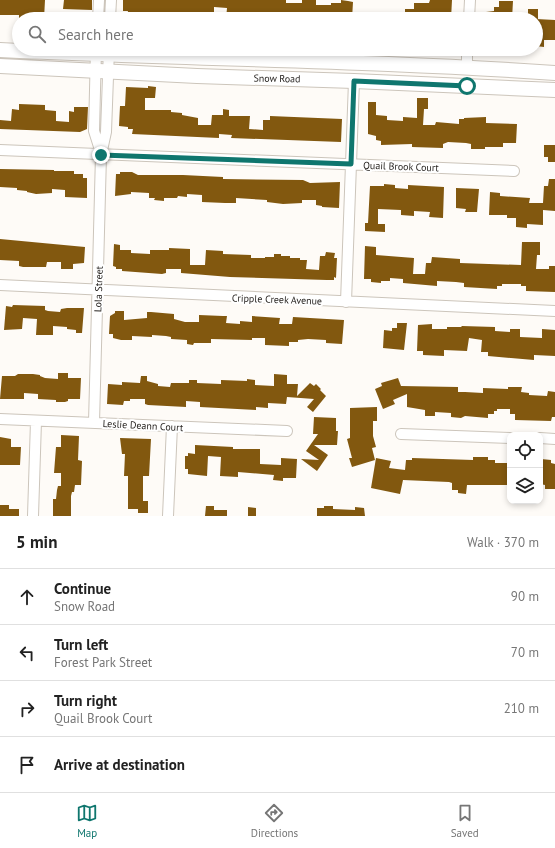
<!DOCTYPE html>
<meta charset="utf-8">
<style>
body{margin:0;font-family:"PT Sans",sans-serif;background:#f2f2f2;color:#222}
.controls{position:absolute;right:12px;bottom:12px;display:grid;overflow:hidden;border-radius:8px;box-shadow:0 2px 6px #0003}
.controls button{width:36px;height:36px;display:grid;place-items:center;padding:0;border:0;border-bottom:1px solid #e0e0e0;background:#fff;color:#222;font:20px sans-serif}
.stop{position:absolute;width:12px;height:12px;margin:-9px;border:3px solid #0f766e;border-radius:50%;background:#fff}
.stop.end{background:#0f766e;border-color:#fff;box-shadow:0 1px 4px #0008}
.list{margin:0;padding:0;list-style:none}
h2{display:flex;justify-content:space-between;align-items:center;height:52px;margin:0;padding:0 16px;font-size:17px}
h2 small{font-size:13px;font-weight:400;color:#767676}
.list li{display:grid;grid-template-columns:26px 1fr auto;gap:12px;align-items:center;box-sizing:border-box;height:56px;padding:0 16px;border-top:1px solid #e0e0e0}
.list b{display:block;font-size:15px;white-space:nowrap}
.list p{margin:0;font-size:13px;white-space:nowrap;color:#767676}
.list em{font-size:13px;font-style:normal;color:#767676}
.icon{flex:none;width:22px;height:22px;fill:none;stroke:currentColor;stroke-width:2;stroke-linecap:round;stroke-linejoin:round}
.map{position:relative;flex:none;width:555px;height:516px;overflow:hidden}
.search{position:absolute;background:#fff;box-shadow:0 2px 6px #0003;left:12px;right:12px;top:12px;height:44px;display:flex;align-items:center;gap:10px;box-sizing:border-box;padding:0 14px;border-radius:22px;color:#767676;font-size:15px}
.sheet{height:276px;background:#fff}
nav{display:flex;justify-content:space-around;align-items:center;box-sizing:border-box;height:56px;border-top:1px solid #e0e0e0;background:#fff;font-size:11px;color:#767676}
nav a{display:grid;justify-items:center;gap:2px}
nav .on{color:#0f766e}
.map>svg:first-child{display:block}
.building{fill:#82580f}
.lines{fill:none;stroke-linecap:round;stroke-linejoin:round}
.minor-casing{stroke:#ccc5bb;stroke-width:12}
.secondary-casing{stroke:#ccc5bb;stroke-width:16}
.minor{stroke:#fff;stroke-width:10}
.secondary{stroke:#fff;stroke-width:14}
.route{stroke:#0f766e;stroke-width:5}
.labels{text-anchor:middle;stroke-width:4;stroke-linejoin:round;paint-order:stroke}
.street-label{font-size:10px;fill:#201d1a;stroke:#fff}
</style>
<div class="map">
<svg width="555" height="516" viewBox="0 0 555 516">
<rect width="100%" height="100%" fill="#fefbf7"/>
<path class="building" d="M0 0H45L44 19H19V15H0Z
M64 0H92V10L63 9Z
M123 0H286V3H302V0H316V5H331V3H341V0L348 1 353 2 352 19H266V16H253V19H226L227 8 214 7V18L149 14 142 15V17L127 16 128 11H123Z
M430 0H452L451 19H405V9H414V3H429Z
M499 1H513L512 19H485L486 12 494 11V7H499Z
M528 9H538V19H528Z
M536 19 555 20V40H544V47L536 46Z
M148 86 156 87 155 98H145V110H171V112L182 113V115L198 118V125H211L212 115H223V109L229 110V116H250L249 129 263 130V120H270V116L342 119 341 142 231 138 232 135 219 134V138L132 134 133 129H128V127L119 126 120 106H125L126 87 148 88Z
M417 98H428V109H424L423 125H435L436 122 459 124V119H464V118L486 117V123L517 124 516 143H503V147H485V149H471V144L466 143 448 142 443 144V148L412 147V144L381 145V141L376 140V136L368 134V102H376V115L387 116V120L403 121V117L417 118Z
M19 104 45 105V110L56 111V121L69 122V111L74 112V107H88L87 129 80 132 0 129V120L11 121 12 109 19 110Z
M544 145H555V162H548V157H544Z
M0 169 54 170V171H74V174H83V178H87V198L65 197V190L52 189V193L36 194 27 192V191L17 190V188L0 187Z
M120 172H132L138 175H183L223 177V179L303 180 310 183 340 182 339 208 322 207V206L316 205V200H302V203L283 204 267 202V200L236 198V203H225L202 202V195L187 194V197L178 196 177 198H164V201L154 200 155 198H149V193L131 192V194L115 196 116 174H120Z
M549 179H555V211L543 210V225L527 224V228L516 227V218H507V215H489L490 192 500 193V196L530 198 529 203H543L544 186H548Z
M384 184 395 185V188L408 189V185L444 187 443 218 429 217 430 212 414 211V216L401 215V210L378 209V224H385V232L365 231V223H368L370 186H384Z
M456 188 479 189 477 212H465L466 209 456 208Z
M0 239 85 247 84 263 73 264V269H61V262H47L46 267H23L19 266V261L0 260Z
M522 242H540V255H537L536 269H549V266H555V292L526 291V286H521V284H502V286H497V289L464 287V283L456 282 437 281V286L403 283V279L390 278V281H381V283L371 282V279H364L365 246 376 247V255L414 258 413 274H425L426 263H431L432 257 460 259V263L521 265Z
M114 244 120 245V250H131V253L150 254V250H169V248L190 249V265H205L206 250 223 251V254L251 255V258H265V257H274V254H281V256H290V258H300V260H307L306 269 319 270 320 256H325L326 252 335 253 334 258H337L336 278 334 277V280H327L230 277 181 273V269H166V273L162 274 122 271V269H116V267L113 266Z
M13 305 45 306V310L48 311 60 312 61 309 67 308H84L82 333H76V330L67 329V327L53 326V335H36L37 319 23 318 22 329 4 330 6 306 12 307Z
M115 311H124V320L147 318V312H151L174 314V319L185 322H199V315L223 316H227L226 323 240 324V321L252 322V316L280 318 279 324H292L293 317 344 320 342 344 326 343V340L308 339 298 340V342H289V346L265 345V338H252V340L211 339V343H194L193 345 187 344V340L171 339V337L166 336 152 335V337L132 336V340H121L113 338V334H109L110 316 115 313Z
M397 323H407L404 350 383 348 384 330 392 331V328H397Z
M432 324V329H447V327H461L462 326 495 327V331L510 332V329H520V337L542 338V329L555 330V356L534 355V360L488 356V352H481L482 340 469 338 467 351 444 350V356L423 355V351H417L418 325Z
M58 373H68V378H81L80 399H68V401L65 402H56V400L38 399V394L24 393V399H0L2 376H15L18 374H33L40 375V376L45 378 58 379Z
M274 374 287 375V384H298L297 396 310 383 314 386 316 384 321 389 320 390 326 396 313 412 307 407 314 399 287 397 286 404 268 403V408L256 407V410L200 407V402L186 401V407L148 405 145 404V399H130V401H124L123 405 107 404 108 384 122 385V382L140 383 141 376H147V381L158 384V386L170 387 171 383H189V380H197V383L221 384V380L247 381V379L255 380V385L274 386Z
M398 378 401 386 458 387V392H465L483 393V388L508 389V387H522L521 392 529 393V395L547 396 548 391 555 392V417H552L551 421 515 420V414H510V409H497V411H494V414H488V418L465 416 461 418 451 417V413L435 412V416H425V410L407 407V394L393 400 395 404 383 409 375 389 382 386 381 383Z
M377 407V421H373V436L376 447 372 448 375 460 352 467 349 458H352L347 439 350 438V408Z
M314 417 336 418V431H338L337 445H314L328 455 317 471 301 459 319 460 306 451 318 434H313Z
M61 435 79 436 78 460 82 461 81 485H75L74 492H72L71 496V516H53V499H56L57 490 58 486H61V473H54L56 447H61Z
M0 437 11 439V447H21L20 465H0Z
M120 438 151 439 149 476H143V501H148V513H138V509H128V476H124L125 454H122Z
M195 445 233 447V449H260V464L281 465V458L297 459 296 478H283V481L273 480 274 475 238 472V477L220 476 221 457 208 456 207 476 188 474V469H185V456H188V453L195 454Z
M473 457H488V460H495V463H510V485H467L466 494 458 493V490H452V483L449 482 403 480 400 494 371 488 376 458 391 461 389 468 405 470 406 460H412V458L473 460Z
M541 459 551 460V463L555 464V489H545V485L540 484Z
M0 505H9V509H19V516H0Z
M206 506H214V510H227V516H205Z
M324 506H333V509L355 510V507L364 508 365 516H317V508H324Z
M248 507 256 508V516H248Z"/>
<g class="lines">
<g class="minor-casing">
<path id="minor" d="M98 19 99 0
M110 19 111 0
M469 19 470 0
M96 49 94 131 101 153
M467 67V49
M0 150 514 171
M0 285 555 311
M346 302 354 81
M0 419 287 431
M94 423 101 155 106 132 109 49
M401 434 510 438
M540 438 555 439
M33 516 36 421
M168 516 172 426"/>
</g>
<g class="secondary-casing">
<path id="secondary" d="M0 50C185 59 370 60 555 73
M0 66 197 76 354 81 555 90"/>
</g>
<use href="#minor" class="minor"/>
<use href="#secondary" class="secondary"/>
</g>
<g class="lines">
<path class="route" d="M101 155 351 164 354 81 467 86"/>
</g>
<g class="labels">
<g class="street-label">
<text transform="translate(277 78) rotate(1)" y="4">Snow Road</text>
<text transform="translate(401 166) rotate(2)" y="4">Quail Brook Court</text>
<text transform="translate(98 289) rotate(-88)" y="4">Lola Street</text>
<text transform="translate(277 299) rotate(2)" y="4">Cripple Creek Avenue</text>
<text transform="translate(143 425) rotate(3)" y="4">Leslie Deann Court</text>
</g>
</g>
</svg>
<div class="controls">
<button><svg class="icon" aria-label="locate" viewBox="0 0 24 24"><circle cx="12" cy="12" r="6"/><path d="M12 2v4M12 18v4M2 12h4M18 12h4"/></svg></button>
<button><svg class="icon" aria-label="layers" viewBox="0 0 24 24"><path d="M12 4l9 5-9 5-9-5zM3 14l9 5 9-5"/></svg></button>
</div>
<div class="stop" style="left:467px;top:86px"></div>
<div class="stop end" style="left:101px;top:155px"></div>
<div class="search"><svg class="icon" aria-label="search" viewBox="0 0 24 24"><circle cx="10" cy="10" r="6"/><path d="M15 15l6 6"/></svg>Search here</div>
</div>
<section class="sheet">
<h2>5 min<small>Walk · 370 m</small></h2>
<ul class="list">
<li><svg class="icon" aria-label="ahead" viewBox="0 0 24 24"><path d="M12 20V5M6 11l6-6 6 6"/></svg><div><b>Continue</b><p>Snow Road</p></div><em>90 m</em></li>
<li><svg class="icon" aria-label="left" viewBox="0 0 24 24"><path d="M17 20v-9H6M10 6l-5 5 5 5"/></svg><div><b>Turn left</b><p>Forest Park Street</p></div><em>70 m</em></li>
<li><svg class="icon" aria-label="right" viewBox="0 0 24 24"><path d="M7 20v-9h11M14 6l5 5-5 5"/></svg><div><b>Turn right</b><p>Quail Brook Court</p></div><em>210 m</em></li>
<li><svg class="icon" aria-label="arrive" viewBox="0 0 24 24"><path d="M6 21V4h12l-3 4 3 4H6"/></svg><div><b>Arrive at destination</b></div></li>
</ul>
</section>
<nav>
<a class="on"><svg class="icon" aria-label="map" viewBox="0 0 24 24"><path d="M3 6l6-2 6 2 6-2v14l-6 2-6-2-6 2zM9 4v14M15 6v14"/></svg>Map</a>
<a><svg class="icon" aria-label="directions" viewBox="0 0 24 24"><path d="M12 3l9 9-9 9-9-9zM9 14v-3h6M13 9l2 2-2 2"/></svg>Directions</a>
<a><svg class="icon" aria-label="saved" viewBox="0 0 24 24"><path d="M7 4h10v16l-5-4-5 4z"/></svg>Saved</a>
</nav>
